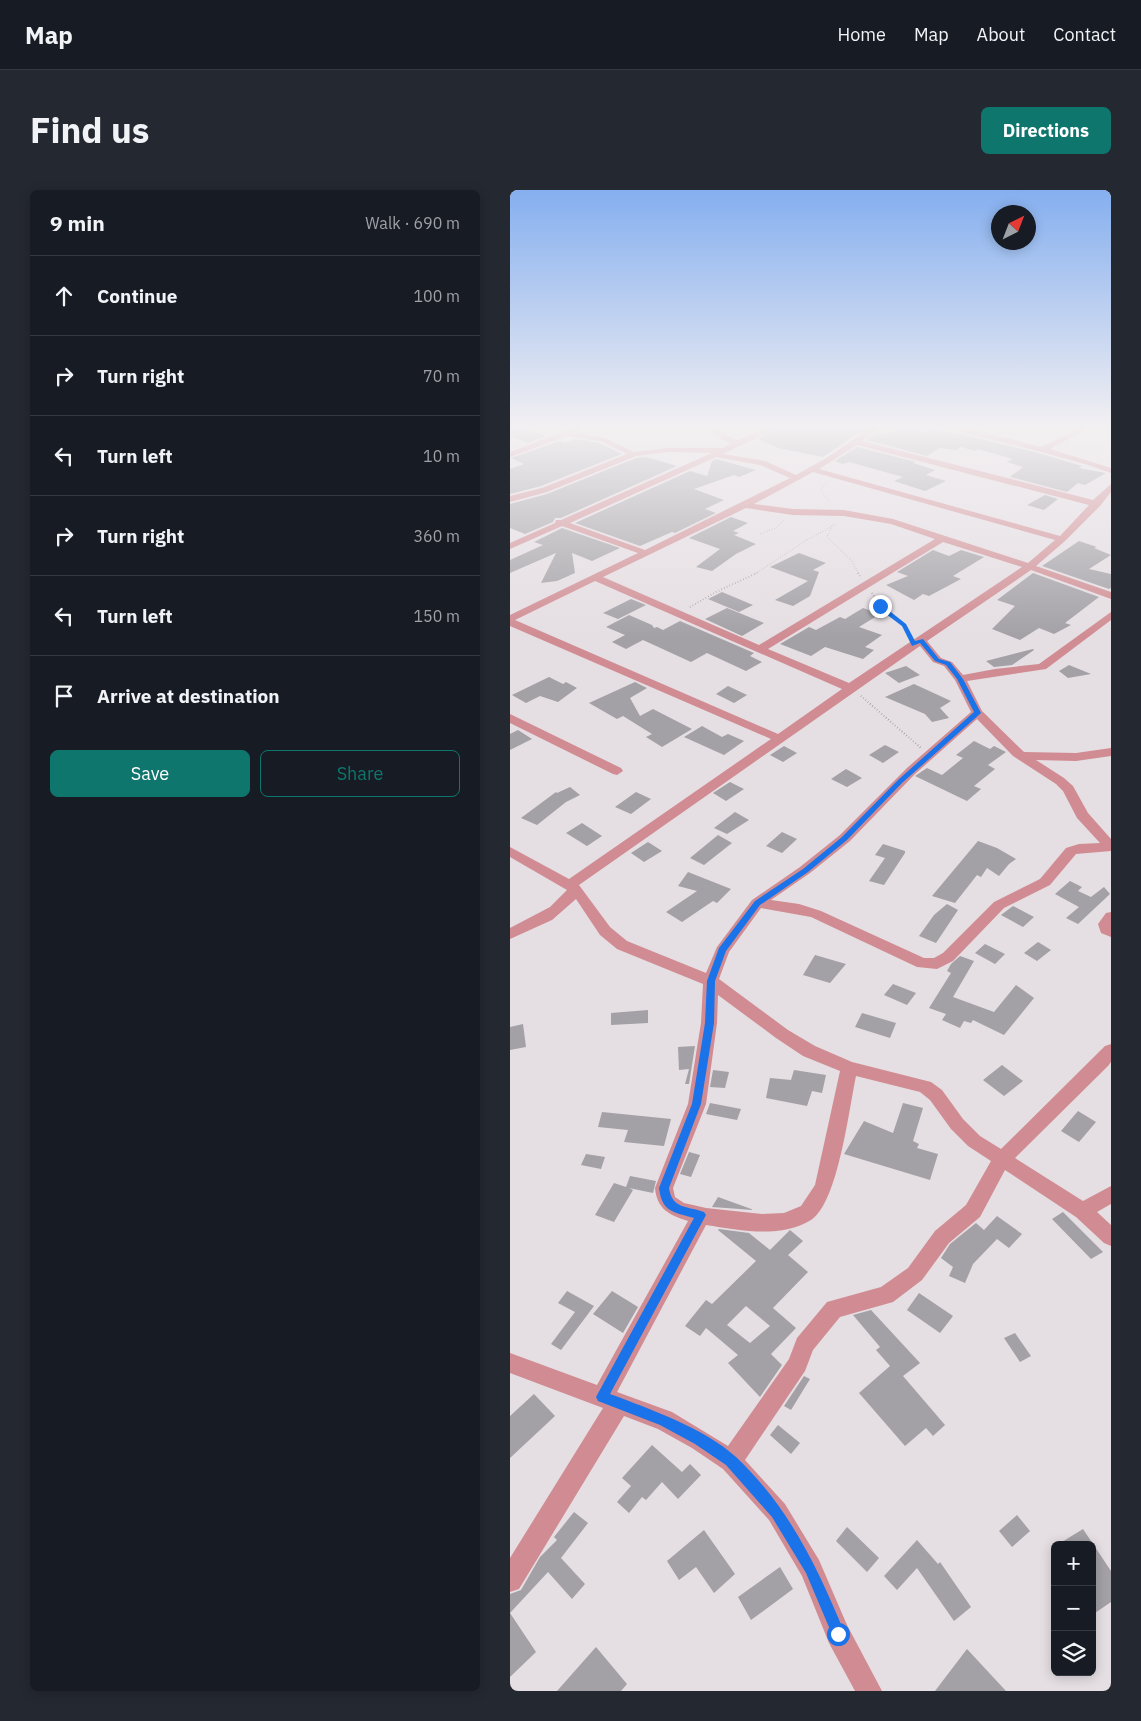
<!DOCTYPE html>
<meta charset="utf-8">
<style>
body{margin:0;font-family:"IBM Plex Sans",sans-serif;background:#242831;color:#f1f3f6}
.controls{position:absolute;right:15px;bottom:15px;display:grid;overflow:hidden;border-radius:8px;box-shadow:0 2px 12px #0003}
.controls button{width:45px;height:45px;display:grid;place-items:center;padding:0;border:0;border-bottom:1px solid #363941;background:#171b24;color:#f1f3f6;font:25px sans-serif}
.compass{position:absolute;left:481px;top:15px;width:45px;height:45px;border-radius:50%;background:#171b24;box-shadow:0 2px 12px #0003;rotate:42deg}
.stop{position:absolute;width:15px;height:15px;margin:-11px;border:4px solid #1a73e8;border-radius:50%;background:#fff}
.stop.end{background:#1a73e8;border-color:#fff;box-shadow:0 1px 5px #0008}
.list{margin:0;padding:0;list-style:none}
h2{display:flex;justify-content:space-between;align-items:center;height:65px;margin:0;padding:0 20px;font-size:21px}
h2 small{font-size:16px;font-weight:400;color:#9ea1a6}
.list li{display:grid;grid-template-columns:32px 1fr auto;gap:15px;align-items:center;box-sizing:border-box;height:80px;padding:0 20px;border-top:1px solid #363941}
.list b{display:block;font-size:19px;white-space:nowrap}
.list em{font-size:16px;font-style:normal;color:#9ea1a6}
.actions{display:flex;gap:10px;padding:15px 20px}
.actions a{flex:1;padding:11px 0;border:1px solid #0f766e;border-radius:8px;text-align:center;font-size:18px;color:#0f766e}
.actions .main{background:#0f766e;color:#fff}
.icon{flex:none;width:28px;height:28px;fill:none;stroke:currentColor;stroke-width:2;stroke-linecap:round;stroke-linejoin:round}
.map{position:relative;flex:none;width:601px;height:1501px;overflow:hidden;border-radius:8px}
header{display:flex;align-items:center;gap:30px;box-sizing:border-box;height:70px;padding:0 25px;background:#171b24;border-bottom:1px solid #363941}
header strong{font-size:24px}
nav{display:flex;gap:28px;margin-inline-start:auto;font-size:18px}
.intro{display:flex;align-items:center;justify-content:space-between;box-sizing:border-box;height:120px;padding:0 30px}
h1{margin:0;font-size:35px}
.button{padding:12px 22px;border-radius:8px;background:#0f766e;color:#fff;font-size:18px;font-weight:700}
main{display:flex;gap:30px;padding:0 30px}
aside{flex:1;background:#171b24;border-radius:8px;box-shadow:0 2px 12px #0003}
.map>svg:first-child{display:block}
.building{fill:#a3a0a6;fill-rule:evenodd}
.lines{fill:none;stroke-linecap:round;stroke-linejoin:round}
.path-far1{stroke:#888386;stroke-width:1;stroke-dasharray:0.5 2;stroke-linecap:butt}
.path{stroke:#888386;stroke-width:2;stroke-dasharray:0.5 2.5;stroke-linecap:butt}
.street{fill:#d08c92;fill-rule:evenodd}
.route{fill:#1a73e8}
</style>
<header>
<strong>Map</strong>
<nav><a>Home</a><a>Map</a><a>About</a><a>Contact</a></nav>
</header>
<div class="intro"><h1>Find us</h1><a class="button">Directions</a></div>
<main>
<aside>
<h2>9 min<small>Walk · 690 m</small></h2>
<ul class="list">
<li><svg class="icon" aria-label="ahead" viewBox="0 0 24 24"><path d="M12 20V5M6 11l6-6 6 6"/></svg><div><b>Continue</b></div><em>100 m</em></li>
<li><svg class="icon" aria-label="right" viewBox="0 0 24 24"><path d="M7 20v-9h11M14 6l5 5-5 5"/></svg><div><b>Turn right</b></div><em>70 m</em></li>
<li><svg class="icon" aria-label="left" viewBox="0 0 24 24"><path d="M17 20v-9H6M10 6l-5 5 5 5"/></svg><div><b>Turn left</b></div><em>10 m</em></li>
<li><svg class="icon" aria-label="right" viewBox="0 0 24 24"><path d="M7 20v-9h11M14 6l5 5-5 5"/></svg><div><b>Turn right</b></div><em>360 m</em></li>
<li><svg class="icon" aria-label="left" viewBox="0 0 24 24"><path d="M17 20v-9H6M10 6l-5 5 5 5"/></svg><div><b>Turn left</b></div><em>150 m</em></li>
<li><svg class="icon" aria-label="arrive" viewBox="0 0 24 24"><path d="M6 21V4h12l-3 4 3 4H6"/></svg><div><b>Arrive at destination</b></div></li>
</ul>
<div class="actions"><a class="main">Save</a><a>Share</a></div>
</aside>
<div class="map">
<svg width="601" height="1501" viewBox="0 0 601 1501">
<rect width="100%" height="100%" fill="#e5dee2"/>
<path class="building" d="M272 237H343L355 239 313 267 268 258 248 249Z
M392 237 416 243 424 239 434 242 438 241 528 263 572 276 569 278 596 283 575 295 568 293 557 302 500 287 513 277 497 272 503 269 468 259 465 261 451 257 446 260 430 258 417 266 356 250 368 242 378 244Z
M12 238 36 246 18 253 0 246V242Z
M65 249 89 253 112 264 31 296 0 304V279L14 274 1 268 50 251 55 253Z
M347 257 406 272 403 273 425 280 416 285 436 291 415 301 384 291 393 287 339 272 333 274 325 271Z
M136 267 167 276 51 328H45L43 332 15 344 0 338V314L37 304 126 268Z
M206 269 246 280 229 287 224 285 184 299 214 310 195 319 206 323 165 343 162 342 130 356 65 333 180 281 197 286 202 271Z
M535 305 548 309 534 320 517 315Z
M221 327 238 333 223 341 229 343 224 345 246 354 226 364 202 381 186 377 210 359 179 348Z
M52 338 110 358 82 371 62 363 65 383 47 391 31 393 46 363 0 383V370L33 355 24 352Z
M569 351 587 357 584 358 601 365 579 379 601 384V398L599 399 532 376Z
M423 360 439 366 451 360 474 367 443 386 451 389 419 406 413 404 404 410 376 395 398 386 387 382Z
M289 363 316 373 303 380 309 382 300 406 283 416 265 410 298 391 260 377Z
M523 383 589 407 555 433 561 435 544 444 529 438 510 450 482 439 505 416 487 410Z
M212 402 243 415 229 422 198 409Z
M121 409 136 415 108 429 93 423Z
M217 418 254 433 232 446 195 429Z
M353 418 370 424 349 437 372 445 355 457 364 460 353 469 315 457 301 466 270 454 299 437 306 440 330 427 335 429Z
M119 425 142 435 144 438 147 437 153 440 170 431 244 463 240 466 252 472 236 481 197 463 181 472 133 450 116 459 102 452 115 445 96 437Z
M523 459 524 460 502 475 484 477 476 471Z
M559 475 581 484 558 488 549 481Z
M396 476 410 485 389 493 375 483Z
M39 487 53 494 56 492 67 498 48 512 30 506 16 513 2 505Z
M125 492 137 498 120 508 130 526 143 519 182 539 152 557 136 547 142 544 113 526 107 529 79 513Z
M404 494 441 511 430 518 439 528 422 532 415 524 375 507Z
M218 496 237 505 224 513 206 504Z
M192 536 212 547 218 544 234 551 214 565 174 547Z
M8 540 22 549 0 560V544Z
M464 551 480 559 484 556 496 562 478 575 485 579 464 596 471 599 457 611 405 586 417 578 432 585 453 568 446 565Z
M375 555 389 562 373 573 359 565Z
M274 556 287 563 273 572 260 565Z
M336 579 352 588 337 597 321 589Z
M220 592 234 599 216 611 203 603Z
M60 597 70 605 56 612 27 635 11 628 46 602 47 603Z
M126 602 141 609 121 624 105 617Z
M225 622 239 630 217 644 204 638Z
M72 633 92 646 77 656 56 643Z
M272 642 287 649 272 663 256 656Z
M208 645 222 653 194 675 180 668Z
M468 651 487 658 506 669 499 674 489 686 477 678 471 687 467 685 445 713 422 706Z
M138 652 152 661 134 672 121 663Z
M373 654 395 661V663L374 695 359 691 375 668 365 665Z
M178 682 221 699 207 713 203 711 172 732 156 722 187 701 168 696Z
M560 691 572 697 568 701 581 707 594 697 600 704 568 734 556 728 569 717 545 704Z
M437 714 448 720 426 753 409 746 424 725Z
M503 716 524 727 513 737 491 725Z
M528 752 541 760 527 771 514 763Z
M475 754 495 764 485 774 465 763Z
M305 765 336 774 320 793 293 785Z
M450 766 464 771 443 807 484 822 506 795 524 808 494 845 463 830 461 833 454 831 450 838 432 830 436 824 419 818 441 783 437 781 441 774Z
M383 794 406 803 397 815 374 805Z
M138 820V833L101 835V823Z
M352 823 386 833 380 848 345 837Z
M13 834 16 857 0 860V837Z
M185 856 179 894H175L179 879 169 880 168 857Z
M492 875 513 891 494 906 473 890Z
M203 880 219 882 215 898 200 897Z
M284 880 316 885 312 903 302 901 297 916 256 908 260 888 281 890Z
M200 913 231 919 227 930 196 924Z
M393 913 413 918 403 951 409 954 407 958 428 964 420 990 334 964 354 931 383 943Z
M568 921 586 932 569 952 551 941Z
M92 922 161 929 154 956 114 952 118 940 88 937Z
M179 962 190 965 181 987 170 984Z
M76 964 95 967 91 979 71 975Z
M120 986 146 991 143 1003 119 998 123 1000 104 1032 85 1025 104 993 116 997Z
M208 1007 244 1020 202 1017Z
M553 1022 593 1062 581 1069 542 1029Z
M487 1026 512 1044 499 1058 487 1049 463 1074 455 1093 439 1086 443 1077 431 1068 440 1054 466 1033 474 1040Z
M209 1039 239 1043 260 1060 280 1040 293 1051 278 1065 298 1082 263 1118 286 1138 261 1164 272 1175 250 1207 218 1173 228 1165 196 1138 190 1146 175 1136 196 1110 202 1114 246 1071 208 1040ZM236 1116 260 1136 240 1153 217 1135Z
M57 1101 84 1116 51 1160 41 1154 65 1122 48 1113Z
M102 1101 128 1117 113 1143 83 1124Z
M409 1103 443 1126 430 1143 397 1120Z
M361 1120 410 1173 393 1186 435 1235 423 1246 416 1238 395 1256 349 1203 380 1176 366 1160 370 1157 343 1125Z
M505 1143 521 1166 510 1172 494 1148Z
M294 1186 300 1189 281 1220 274 1216Z
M24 1204 45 1226 0 1268V1226Z
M268 1235 290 1253 281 1264 260 1245Z
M142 1255 172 1282 180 1274 191 1285 168 1309 152 1292 136 1310 132 1307 119 1323 107 1312 121 1296 112 1288Z
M64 1322 78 1333 51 1368 75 1394 62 1409 38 1382 0 1423V1404L11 1400 30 1367 47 1350 44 1347Z
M507 1325 520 1341 502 1357 489 1341Z
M337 1337 369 1368 357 1382 326 1351Z
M573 1339 601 1381V1412L582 1425V1355H547Z
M194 1340 225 1384 204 1403 186 1377 169 1390 157 1371Z
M407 1350 428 1374 430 1372 461 1417 444 1431 407 1378 387 1400 374 1386Z
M270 1377 283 1399 241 1430 228 1407Z
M0 1423 26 1462 0 1487Z
M86 1457 117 1494 111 1501H47Z
M457 1459 496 1501H425Z"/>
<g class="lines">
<path class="path-far1" d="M315 294 311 300 319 312
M322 336 317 347 342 371 349 384
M250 344 266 338 274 330
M245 384 295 351 326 334"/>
<path class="path" d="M348 383 350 386
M362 403 370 416 394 435 400 444
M180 417 206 402 247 383
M351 506 411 558"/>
<path class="street" d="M66 237H77L67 242 95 248 124 262 158 258H212L221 253 212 250 198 237H207L218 246 228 250 258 237H269L213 264 255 271 286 285 318 267 362 237H371L352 251 583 310 601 294V302L590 316 555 351 526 376 601 402V409L521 380 417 451 431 468 442 472 453 485 485 479 529 474 601 422V430L536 479 457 491 472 521 514 562 566 563 601 558V566L566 571 526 570 554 588 563 596 578 623 601 649V661L566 664 540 695 494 718 443 771 427 779 407 777 301 727 251 718 219 762 209 789 278 840 305 856 342 872 421 892 432 900 453 929 470 946 491 959 595 856 601 854V872L598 876 505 968 573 1011 601 996V1014L587 1022 601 1035V1056L594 1053 566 1027 495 980 470 1027 439 1053 412 1090 383 1112 330 1127 303 1160 295 1181 235 1270 275 1314 309 1370 337 1435 372 1501H345L319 1453 292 1386 259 1330 213 1279 182 1258 148 1239 114 1226 9 1399 0 1402V1368L93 1218 0 1183V1163L87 1195 178 1031C159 1025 147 1019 145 998L178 914 191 833 193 794 107 759 90 745 66 709 42 730 0 749V738L40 717 57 700 0 667V657L59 689 261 549 0 436V425L128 363 52 336 0 359V353L45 333 46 330H51L202 263 158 262 126 266 37 302 0 312V306L32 298 117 264 90 251 57 246 0 267V262ZM347 255 579 315 550 346 309 279ZM206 267 250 275 280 288 135 360 60 333ZM303 282 545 350 518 373 383 329 334 320 283 319 244 314ZM236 318 283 325 334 326 381 334 425 349 249 455 93 387ZM433 352 512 377 339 493 258 459ZM85 391 332 499 268 544 5 430ZM410 456 423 472 434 476 445 490 461 522 397 578 330 645 290 677 242 710 207 757 196 783 117 751 100 737 69 695ZM467 529 503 566 546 594 553 601 567 628 590 653 569 654 556 658 530 689 484 712 433 763 424 768H414L311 721 289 714 261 710 300 683 340 651 405 584ZM208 805 266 848 293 866 330 881 305 995 291 1016 274 1023 252 1024 196 1018 174 1013 165 1007 163 998 196 914 207 833ZM346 886 410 902 420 910 441 939 458 956 481 971 456 1015 425 1041 398 1078 371 1097 317 1112 287 1148 279 1169 218 1256 162 1222 107 1202 196 1035C229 1040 270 1049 301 1030 328 1013 339 919 346 886Z
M431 237 454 239 468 237 465 240 531 257 571 237H581L540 259 601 278V283L578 275 528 261Z
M0 524 111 578 113 581 107 585 103 584 0 533Z
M601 722V747L591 743 588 734 596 723Z"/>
</g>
<linearGradient id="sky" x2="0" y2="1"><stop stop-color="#85afef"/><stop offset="0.53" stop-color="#f3f0f2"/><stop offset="1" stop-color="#f3f0f2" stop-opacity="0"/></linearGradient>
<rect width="601" height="447" fill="url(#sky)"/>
<path class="route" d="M368 415H372L396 434 405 451 413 449 429 469 440 472 453 489 471 523 392 593 337 650 298 682 250 715 216 761 205 791 204 833 191 914 159 998C162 1019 177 1016 194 1022L196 1025 100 1204C140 1219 194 1238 226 1267 279 1317 308 1378 335 1444L333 1449 328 1451 324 1449 296 1383 262 1327 216 1275 185 1254 150 1235 88 1211 86 1207 184 1028C163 1022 152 1022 149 998L182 914 195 833 197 791 209 758 245 711 293 679 332 647 388 590 464 522 447 489 436 475 425 471 410 453 402 456 392 436 368 418Z"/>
</svg>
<div class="controls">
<button>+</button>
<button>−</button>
<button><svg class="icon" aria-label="layers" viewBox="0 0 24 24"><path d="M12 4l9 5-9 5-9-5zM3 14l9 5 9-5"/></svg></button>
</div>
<svg class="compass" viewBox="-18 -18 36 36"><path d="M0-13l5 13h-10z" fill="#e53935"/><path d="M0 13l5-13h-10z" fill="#9ea1a6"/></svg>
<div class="stop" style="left:328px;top:1444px"></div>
<div class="stop end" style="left:370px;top:416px"></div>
</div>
</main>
